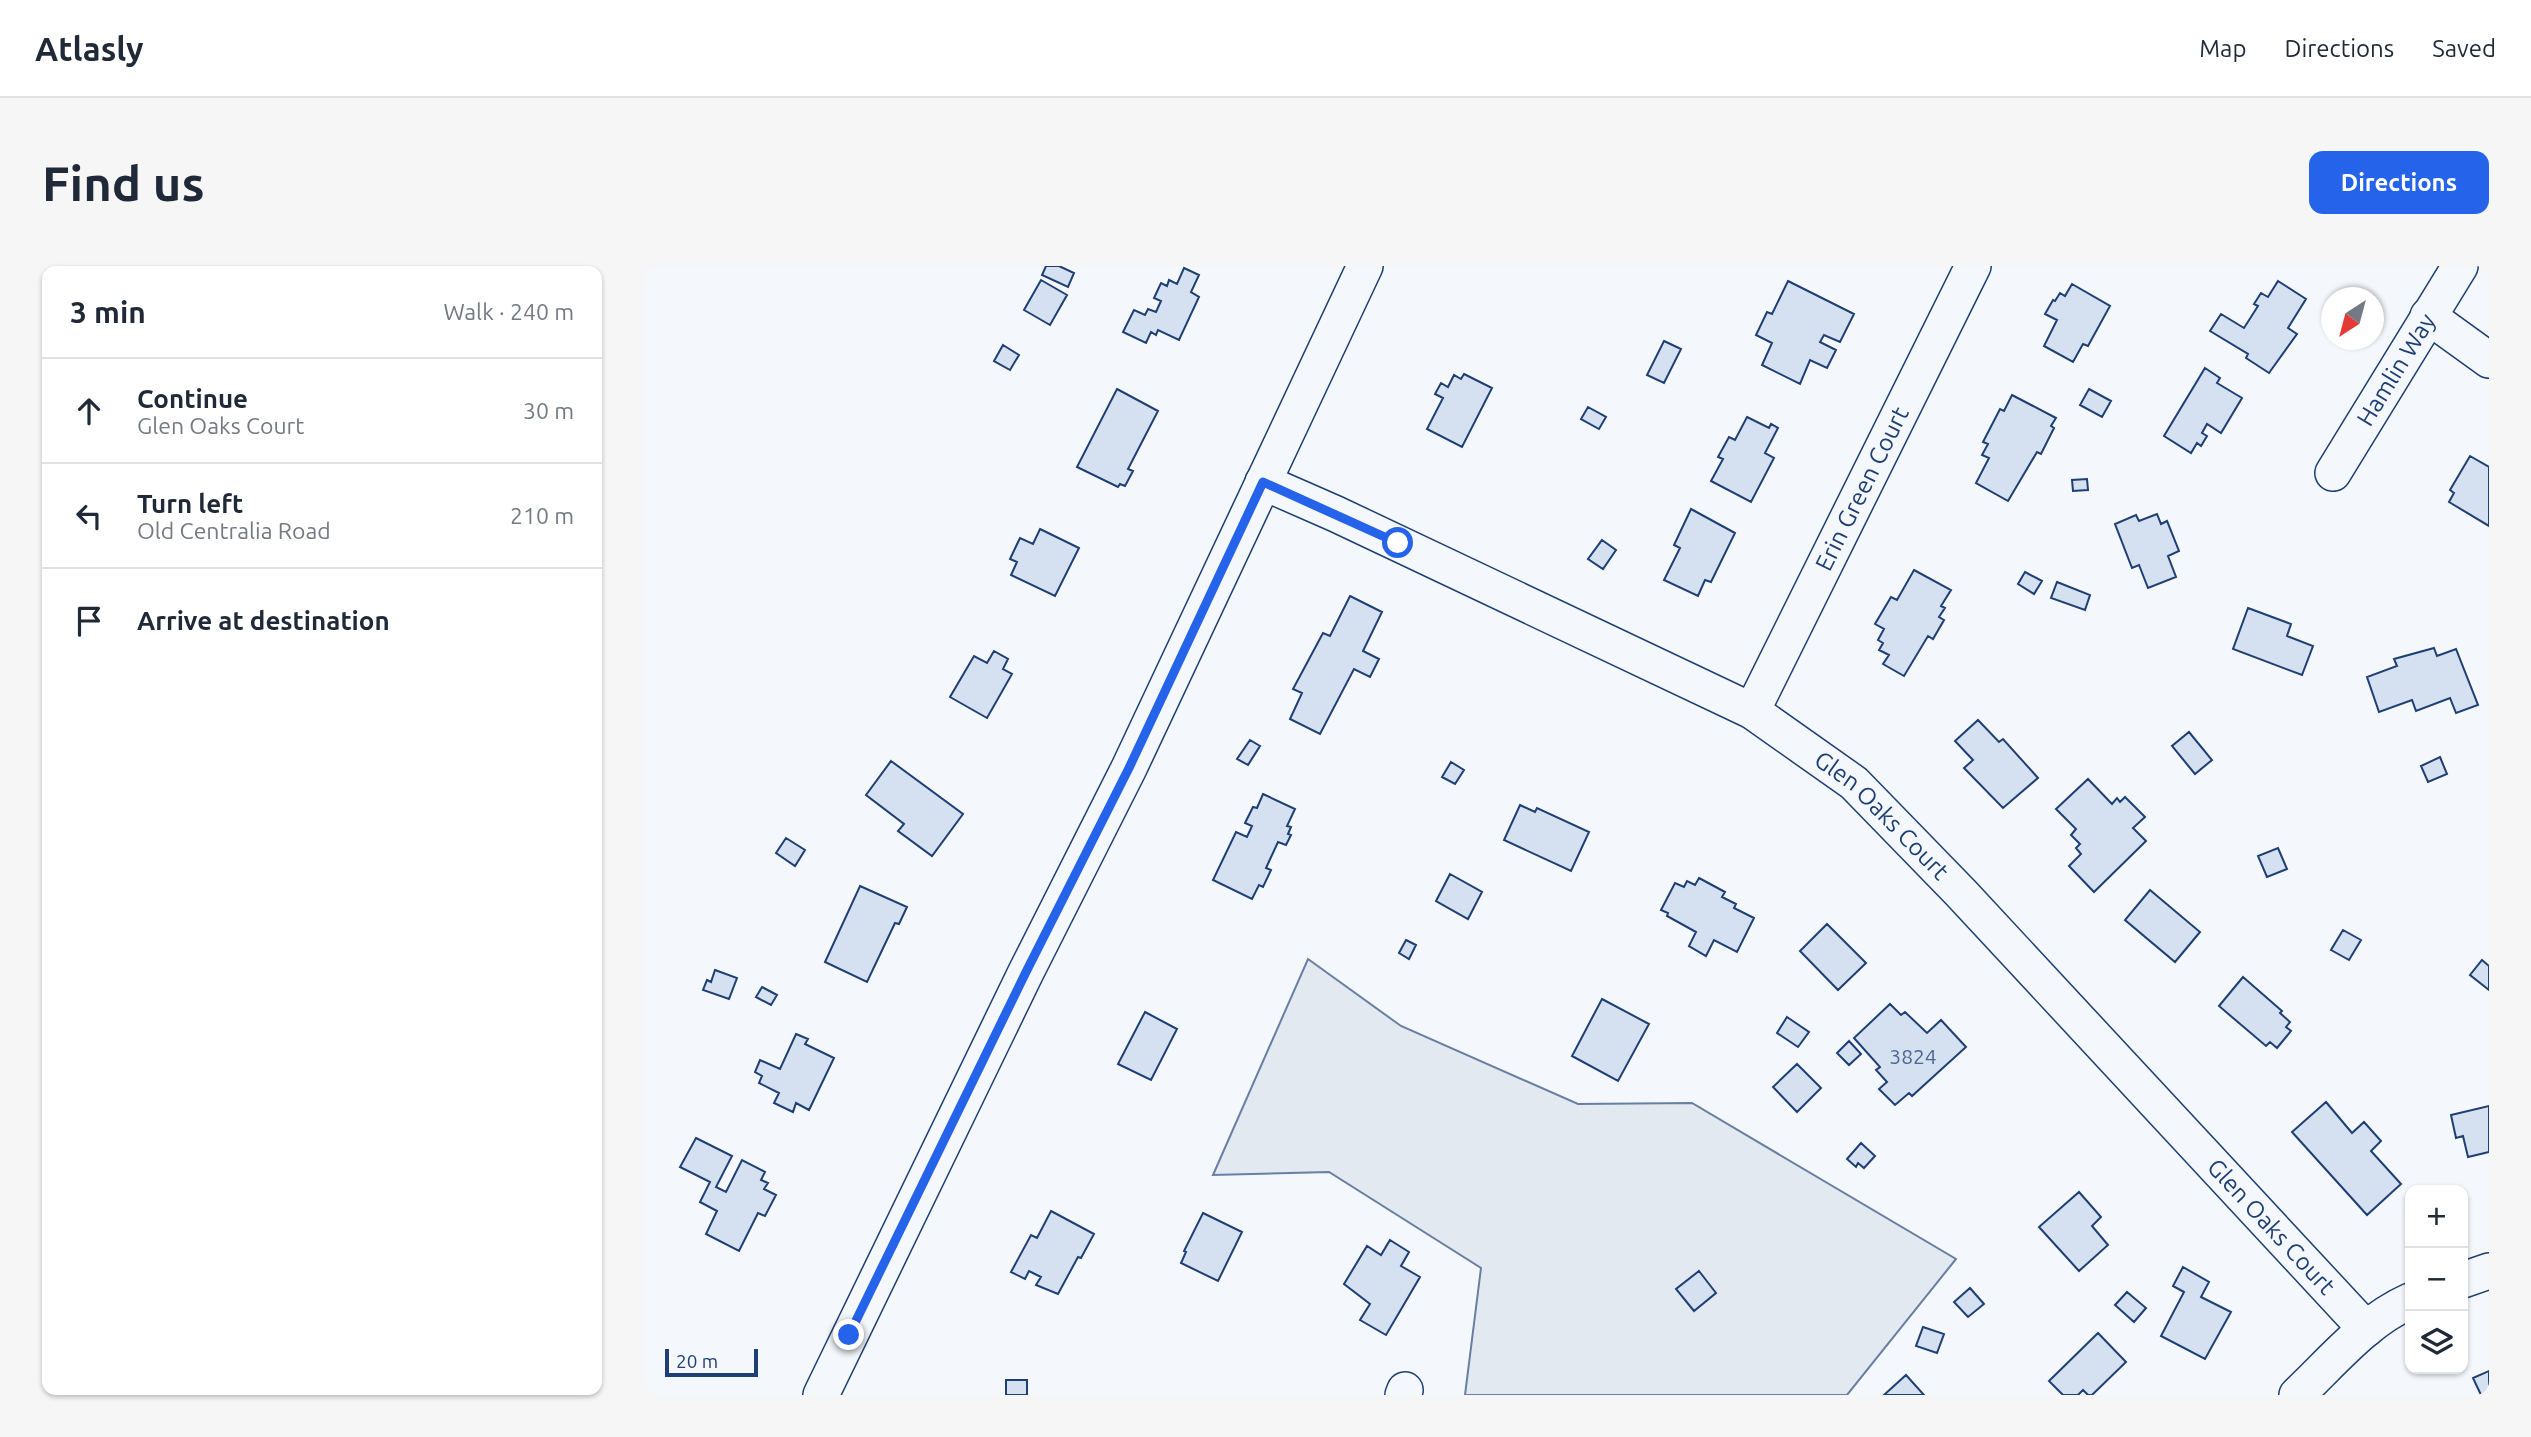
<!DOCTYPE html>
<meta charset="utf-8">
<style>
body{margin:0;font-family:Ubuntu,sans-serif;background:#f6f6f7;color:#1f2937}
.controls{position:absolute;right:21px;bottom:21px;display:grid;overflow:hidden;border-radius:14px;box-shadow:0 2px 5px #0004}
.controls button{width:63px;height:63px;display:grid;place-items:center;padding:0;border:0;border-bottom:2px solid #e0e1e3;background:#fff;color:#1f2937;font:35px sans-serif}
.compass{position:absolute;left:1677px;top:21px;width:63px;height:63px;border-radius:50%;background:#fff;box-shadow:0 2px 5px #0004;rotate:216deg}
.scale{position:absolute;left:21px;bottom:18px;width:93px;box-sizing:border-box;padding-left:7px;border:4px solid #1d3f73;border-top:0;font-size:19px;line-height:24px;white-space:nowrap;color:#1d3f73;-webkit-text-stroke:5px #f4f7fb;paint-order:stroke}
.stop{position:absolute;width:21px;height:21px;margin:-16px;border:5px solid #2563eb;border-radius:50%;background:#fff}
.stop.end{background:#2563eb;border-color:#fff;box-shadow:0 2px 7px #0008}
.list{margin:0;padding:0;list-style:none}
h2{display:flex;justify-content:space-between;align-items:center;height:91px;margin:0;padding:0 28px;font-size:30px}
h2 small{font-size:23px;font-weight:400;color:#747a83}
.list li{display:grid;grid-template-columns:46px 1fr auto;gap:21px;align-items:center;box-sizing:border-box;height:105px;padding:0 28px;border-top:2px solid #e0e1e3}
.list b{display:block;font-size:26px;white-space:nowrap}
.list p{margin:0;font-size:23px;white-space:nowrap;color:#747a83}
.list em{font-size:23px;font-style:normal;color:#747a83}
.icon{flex:none;width:38px;height:38px;fill:none;stroke:currentColor;stroke-width:2;stroke-linecap:round;stroke-linejoin:round}
.map{position:relative;flex:none;width:1845px;height:1129px;overflow:hidden;border-radius:14px}
header{display:flex;align-items:center;gap:42px;box-sizing:border-box;height:98px;padding:0 35px;background:#fff;border-bottom:2px solid #e0e1e3}
header strong{font-size:33px}
nav{display:flex;gap:38px;margin-inline-start:auto;font-size:24px}
.intro{display:flex;align-items:center;justify-content:space-between;box-sizing:border-box;height:168px;padding:0 42px}
h1{margin:0;font-size:49px}
.button{padding:18px 32px;border-radius:14px;background:#2563eb;color:#fff;font-size:24px;font-weight:700}
main{display:flex;gap:42px;padding:0 42px}
aside{flex:1;background:#fff;border-radius:14px;box-shadow:0 2px 5px #0004}
.map>svg:first-child{display:block}
.green{fill:#e3e9f0;stroke:#687fa3;stroke-width:2}
.building{fill:#d5e0f0;stroke:#1d3f73;stroke-width:2}
.lines{fill:none;stroke-linecap:round;stroke-linejoin:round}
.minor-casing{stroke:#1d3f73;stroke-width:38}
.minor{stroke:#f4f7fb;stroke-width:35}
.route{stroke:#2563eb;stroke-width:9}
.labels{text-anchor:middle;stroke-width:5;stroke-linejoin:round;paint-order:stroke}
.number-label{font-size:21px;fill:#4b6792}
.street-label{font-size:24px;fill:#1d3f73;stroke:#f4f7fb}
</style>
<header>
<strong>Atlasly</strong>
<nav><a>Map</a><a>Directions</a><a>Saved</a></nav>
</header>
<div class="intro"><h1>Find us</h1><a class="button">Directions</a></div>
<main>
<aside>
<h2>3 min<small>Walk · 240 m</small></h2>
<ul class="list">
<li><svg class="icon" aria-label="ahead" viewBox="0 0 24 24"><path d="M12 20V5M6 11l6-6 6 6"/></svg><div><b>Continue</b><p>Glen Oaks Court</p></div><em>30 m</em></li>
<li><svg class="icon" aria-label="left" viewBox="0 0 24 24"><path d="M17 20v-9H6M10 6l-5 5 5 5"/></svg><div><b>Turn left</b><p>Old Centralia Road</p></div><em>210 m</em></li>
<li><svg class="icon" aria-label="arrive" viewBox="0 0 24 24"><path d="M6 21V4h12l-3 4 3 4H6"/></svg><div><b>Arrive at destination</b></div></li>
</ul>
</aside>
<div class="map">
<svg width="1845" height="1129" viewBox="0 0 1845 1129">
<rect width="100%" height="100%" fill="#f4f7fb"/>
<path class="green" d="M664 693 757 760 934 838 1048 837 1312 993 1203 1129H821L837 1002 685 906 569 909Z"/>
<path class="building" d="M402 0H415L430 7 424 21 398 9Z
M540 2 555 9 547 26 555 31 535 74 514 64 512 69 507 66 502 77 479 66 490 44 501 49 504 43 512 46 517 35 510 32 517 17 523 20 525 14 533 18Z
M397 14 423 29 406 59 380 44Z
M1144 15 1210 48 1196 76 1180 69 1176 76 1192 84 1183 102 1166 94 1156 118 1118 99 1128 77 1112 69 1123 46 1128 48Z
M1634 15 1662 33 1644 62 1653 68 1625 107 1602 92 1604 88 1566 65 1577 48 1600 62 1614 40 1610 38 1617 27 1624 31Z
M1428 18 1466 40 1444 80 1439 78 1429 96 1400 80 1413 54 1401 48 1409 34 1411 35 1416 27 1421 30Z
M1020 75 1037 83 1020 117 1003 109Z
M359 79 375 89 366 104 350 95Z
M1561 102 1576 112 1573 117 1598 132 1577 167 1563 158 1558 167 1563 170 1557 180 1553 177 1547 187 1520 170Z
M820 108 848 122 818 181 783 163 799 132 791 128 797 117 804 121 810 109 817 113Z
M473 123 514 145 484 203 489 205 481 220 476 218 474 221 433 201Z
M1445 123 1467 135 1458 151 1436 139Z
M1368 129 1412 152 1407 160 1410 162 1397 188 1393 186 1364 235 1332 217 1345 192 1338 189 1344 178 1339 176 1356 143 1360 145Z
M944 141 962 151 955 163 937 153Z
M1103 151 1125 162 1127 158 1134 162 1121 187 1130 192 1107 236 1067 215 1079 193 1074 191 1085 171 1091 174Z
M1826 190 1845 201V260L1805 236 1810 227 1806 224Z
M1443 213 1444 224 1429 225 1428 214Z
M1047 243 1091 267 1067 316 1061 314 1054 330 1020 314 1036 282 1030 279Z
M1513 248 1517 258 1523 255 1535 285 1524 290 1532 311 1504 322 1495 299 1488 302 1471 258 1492 249 1495 255Z
M396 263 435 282 411 330 367 309 373 296 366 293 376 272 389 278Z
M958 274 972 284 959 303 944 293Z
M1270 304 1307 324 1297 340 1301 342 1295 351 1300 354 1289 373 1284 370 1260 410 1239 398 1245 389 1235 384 1239 377 1234 374 1240 363 1231 358 1247 331 1253 334Z
M1381 306 1398 315 1390 328 1374 318Z
M1413 316 1446 329 1441 344 1407 332Z
M706 330 738 346 719 385 735 393 726 411 710 403 676 468 646 453 658 427 649 423 679 367 686 370Z
M1604 342 1647 358 1643 370 1669 380 1658 409 1589 383Z
M1790 382 1793 390 1812 383 1834 439 1812 447 1806 432 1772 445 1768 434 1735 446 1723 411 1753 400 1750 393Z
M350 385 364 393 359 403 368 408 343 452 306 431 330 390 343 397Z
M1334 454 1355 476 1359 473 1394 512 1359 542 1320 502 1329 494 1311 475Z
M1545 466 1568 494 1551 508 1528 480Z
M606 474 616 480 604 499 593 493Z
M1796 491 1803 508 1784 516 1777 500Z
M247 495 319 548 288 590 254 565 260 558 222 529Z
M807 496 820 504 811 518 798 511Z
M1444 513 1468 538 1473 532 1476 536 1481 531 1501 551 1489 562 1502 575 1450 626 1425 600 1437 588 1432 582 1436 578 1427 569 1432 563 1412 543Z
M619 528 651 543 643 560 647 561 644 568 647 569 642 579 634 576 622 602 627 604 619 621 615 619 608 633 569 614 592 566 603 571 608 560 601 557 609 541 613 542Z
M876 539 891 546 893 542 945 566 927 605 860 574Z
M142 572 161 584 151 600 132 587Z
M1634 582 1643 603 1623 611 1614 590Z
M806 608 838 626 824 653 792 635Z
M1055 612 1081 626 1078 631 1092 638 1090 642 1110 652 1093 686 1070 674 1062 690 1045 680 1052 666 1023 650 1024 647 1017 644 1031 617 1040 621 1043 615 1051 619Z
M216 620 263 641 255 658 251 657 223 716 181 696Z
M1506 624 1556 666 1531 696 1481 654Z
M1183 658 1222 697 1194 724 1156 685Z
M1699 664 1717 674 1705 694 1687 684Z
M762 674 772 679 765 693 755 687Z
M1838 694 1845 700V724L1826 709Z
M71 704 93 712 85 733 59 724 63 714 67 716Z
M1599 711 1638 745 1636 747 1646 756 1642 761 1647 765 1633 782 1626 776 1622 780 1575 740Z
M118 721 133 729 127 739 112 731Z
M958 733 1005 758 974 815 928 790Z
M1246 738 1257 749 1261 746 1283 767 1297 754 1322 781 1268 830 1265 827 1251 839 1235 823 1243 816 1232 804 1236 801 1210 772Z
M501 746 533 763 507 814 474 798Z
M1143 751 1165 766 1154 781 1133 767Z
M152 768 164 773 161 778 190 792 165 844 152 837 149 846 130 837 135 827 115 817 118 810 111 806 116 794 136 803Z
M1205 775 1217 788 1205 799 1193 787Z
M1153 798 1177 822 1153 846 1129 821Z
M1682 836 1708 867 1720 856 1737 875 1727 885 1757 918 1723 949 1648 866Z
M1845 840V886L1824 891 1819 870 1812 872 1807 849Z
M52 872 88 890 72 921 82 926 98 894 121 906 117 914 124 917 120 923 132 929 121 950 114 947 95 985 62 968 73 945 56 936 66 916 36 901Z
M1217 877 1231 890 1220 902 1214 897 1212 901 1203 893Z
M1435 926 1457 951 1448 960 1464 979 1435 1005 1395 961Z
M407 945 450 968 437 992 434 991 414 1028 392 1019 397 1011 385 1005 381 1013 367 1006 387 969 393 972Z
M559 947 598 966 574 1015 537 997 542 986 540 985Z
M746 974 765 986 757 1000 776 1011 742 1069 716 1054 726 1038 700 1018 723 980 737 989Z
M1539 1001 1565 1016 1557 1031 1587 1046 1561 1093 1517 1070 1540 1026 1529 1020Z
M1055 1005 1072 1027 1050 1045 1032 1023Z
M1326 1022 1340 1038 1324 1051 1310 1036Z
M1483 1026 1502 1042 1490 1056 1471 1039Z
M1279 1061 1300 1068 1293 1087 1272 1080Z
M1454 1067 1482 1096 1448 1129H1444L1439 1124 1434 1129H1419L1405 1115Z
M1845 1105V1129H1837L1829 1112Z
M1262 1109 1280 1129H1240Z
M362 1114H383V1129H362Z"/>
<g class="lines">
<g class="minor-casing">
<g id="minor">
<path d="M1784 50 1845 94"/>
<path id="s1" d="M1689 207 1816 0"/>
<path id="s2" d="M619 216 692 248 1108 445 1210 517 1317 627 1722 1063"/>
<path id="s3" d="M1108 445 1329 0"/>
<path d="M1819 1014 1845 1005"/>
<path d="M177 1129 382 706 485 502 721 0"/>
<path d="M759 1129 761 1124"/>
<path d="M1653 1129C1689 1095 1721 1055 1766 1035"/>
</g>
</g>
<use href="#minor" class="minor"/>
</g>
<g class="lines">
<path class="route" d="M205 1069 382 706 485 502 619 216 754 277"/>
</g>
<g class="labels">
<g class="number-label">
<text x="1269" y="798">3824</text>
</g>
<g class="street-label">
<text dy="8" stroke="none"><textPath href="#s1" startOffset="121">Hamlin Way</textPath></text>
<text dy="8" stroke="none"><textPath href="#s3" startOffset="248">Erin Green Court</textPath></text>
<text dy="8" stroke="none"><textPath href="#s2" startOffset="707">Glen Oaks Court</textPath></text>
<text dy="8" stroke="none"><textPath href="#s2" startOffset="1274">Glen Oaks Court</textPath></text>
</g>
</g>
</svg>
<div class="controls">
<button>+</button>
<button>−</button>
<button><svg class="icon" aria-label="layers" viewBox="0 0 24 24"><path d="M12 4l9 5-9 5-9-5zM3 14l9 5 9-5"/></svg></button>
</div>
<svg class="compass" viewBox="-18 -18 36 36"><path d="M0-13l5 13h-10z" fill="#e53935"/><path d="M0 13l5-13h-10z" fill="#747a83"/></svg>
<div class="scale">20 m</div>
<div class="stop" style="left:754px;top:277px"></div>
<div class="stop end" style="left:205px;top:1069px"></div>
</div>
</main>
